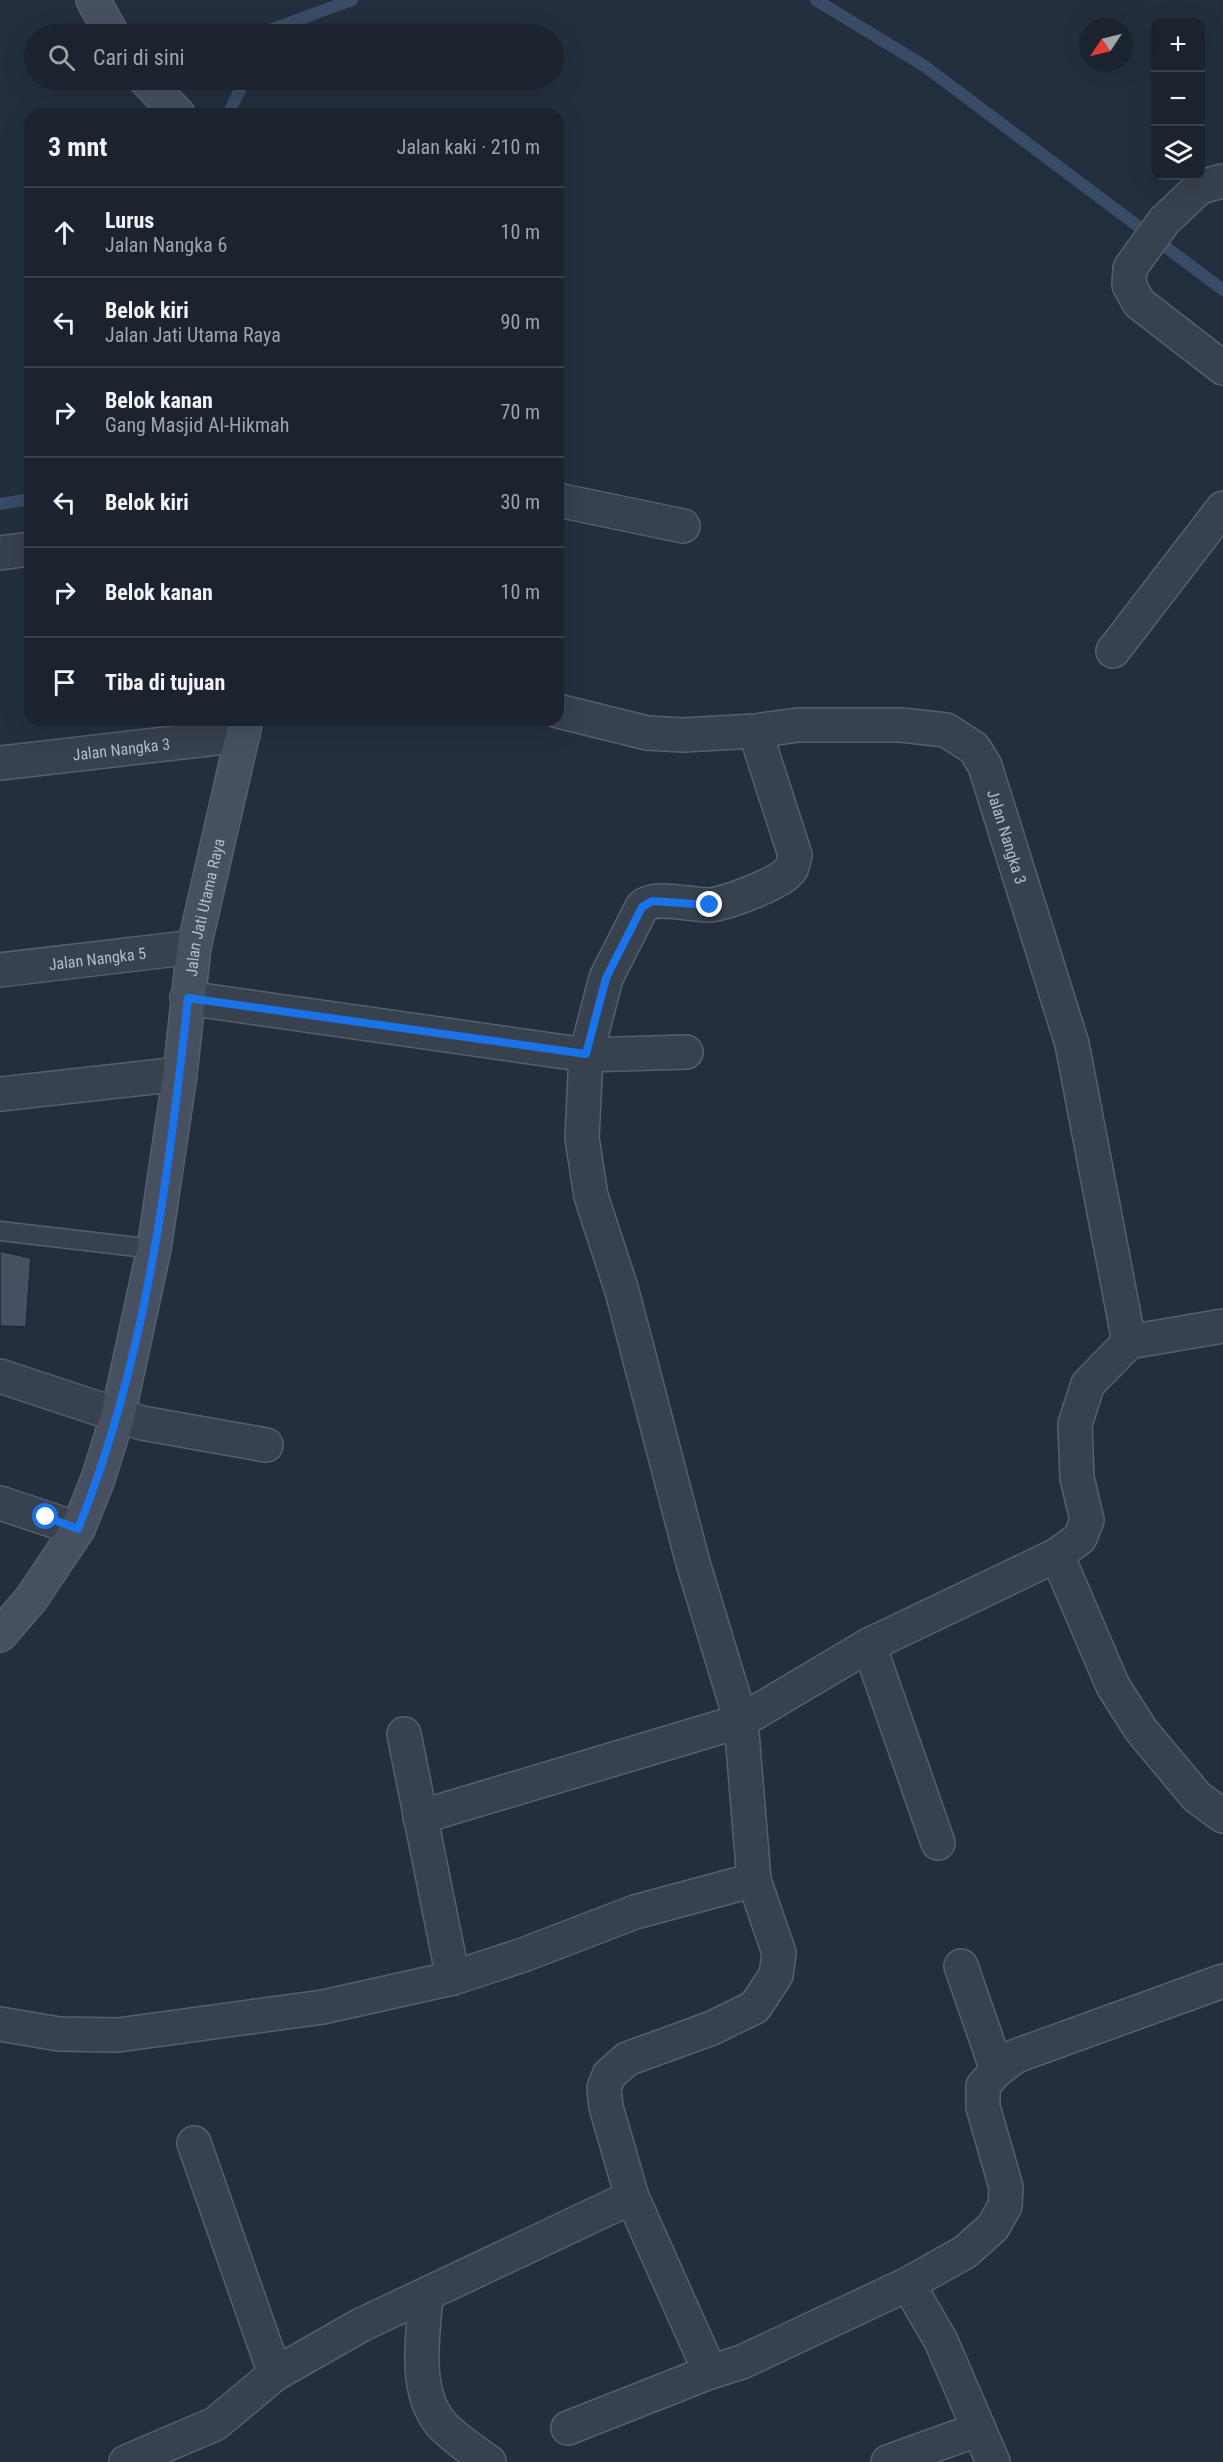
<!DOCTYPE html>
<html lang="id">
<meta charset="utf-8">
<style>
body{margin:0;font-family:"Roboto Condensed",sans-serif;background:#282f3a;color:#f1f3f6}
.controls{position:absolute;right:18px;top:18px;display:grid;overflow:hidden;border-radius:12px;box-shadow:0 6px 24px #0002}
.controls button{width:54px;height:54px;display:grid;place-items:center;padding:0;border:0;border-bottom:2px solid #39404a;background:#1b232e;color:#f1f3f6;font:30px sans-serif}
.compass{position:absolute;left:1079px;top:18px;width:54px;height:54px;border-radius:50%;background:#1b232e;box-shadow:0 6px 24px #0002;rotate:235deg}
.stop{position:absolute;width:18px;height:18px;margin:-14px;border:4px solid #1a73e8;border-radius:50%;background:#fff}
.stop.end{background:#1a73e8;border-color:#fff;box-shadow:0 2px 6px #0008}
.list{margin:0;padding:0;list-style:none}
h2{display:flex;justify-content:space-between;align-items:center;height:78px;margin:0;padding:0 24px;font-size:26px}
h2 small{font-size:20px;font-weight:400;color:#a0a4aa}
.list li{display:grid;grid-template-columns:39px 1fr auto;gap:18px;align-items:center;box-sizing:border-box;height:90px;padding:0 24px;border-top:2px solid #39404a}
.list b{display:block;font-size:22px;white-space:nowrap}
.list p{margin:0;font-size:20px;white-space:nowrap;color:#a0a4aa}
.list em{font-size:20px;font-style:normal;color:#a0a4aa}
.icon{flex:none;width:33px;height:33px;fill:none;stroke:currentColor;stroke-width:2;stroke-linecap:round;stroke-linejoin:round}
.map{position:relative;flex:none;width:1223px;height:2462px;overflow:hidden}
.search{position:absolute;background:#1b232e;box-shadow:0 6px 24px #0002;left:24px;top:24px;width:540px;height:66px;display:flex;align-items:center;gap:15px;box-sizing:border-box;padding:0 21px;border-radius:33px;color:#a0a4aa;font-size:22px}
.panel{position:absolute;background:#1b232e;box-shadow:0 6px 24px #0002;left:24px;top:108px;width:540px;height:618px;border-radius:18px}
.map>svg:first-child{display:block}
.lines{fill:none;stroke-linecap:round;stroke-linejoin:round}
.stream{stroke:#394c67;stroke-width:12}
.building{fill:#455162;stroke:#1f2835;stroke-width:1.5}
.lane-casing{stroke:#565f6c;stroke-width:21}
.street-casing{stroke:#565f6c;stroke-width:36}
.secondary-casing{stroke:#565f6c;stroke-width:36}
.lane{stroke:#38414e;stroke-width:18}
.street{stroke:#38414e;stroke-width:33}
.secondary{stroke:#465061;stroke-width:33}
.route{stroke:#1a73e8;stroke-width:8}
.labels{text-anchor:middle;stroke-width:6;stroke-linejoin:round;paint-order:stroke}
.street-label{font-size:16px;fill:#b4bcc9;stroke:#1d2633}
</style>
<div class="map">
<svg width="1223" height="2462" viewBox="0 0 1223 2462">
<rect width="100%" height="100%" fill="#242f3e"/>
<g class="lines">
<path class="stream" d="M816 0 923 65 1223 290
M266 34 267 31 352 0
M228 114 245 80
M0 504 30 499"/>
</g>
<path class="building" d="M0 1251 31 1258 26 1327 0 1326Z"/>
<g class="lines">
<g class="lane-casing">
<path id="lane" d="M0 1231 154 1249"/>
</g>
<g class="street-casing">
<g id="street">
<path d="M1223 181 1200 187 1165 220 1130 268 1129 285 1139 303 1223 368"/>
<path d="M558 500 683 526"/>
<path d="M0 553 30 549"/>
<path d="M1113 651 1223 508"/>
<path id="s1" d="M558 711 647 733 683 735 755 731 798 725H901L946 730 974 748 985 766 1072 1044 1129 1342"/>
<path d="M755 731 795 855C794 859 793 866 791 869 783 883 726 903 710 905 693 906 654 894 642 907L606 978 586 1055 582 1138 591 1196 622 1291 693 1563 741 1721 754 1880 779 1953 776 1975 755 2007 712 2028 627 2059 609 2075 604 2088 606 2107 632 2197 710 2372 742 2362 908 2284 965 2252 993 2227 1005 2206 1006 2187 983 2107V2086L997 2070 1016 2056 1223 1981"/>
<path id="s2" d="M0 763 243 735"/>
<path id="s3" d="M0 970 194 947"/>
<path d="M187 998 586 1055 686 1052"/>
<path d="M0 1094 180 1074"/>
<path d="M0 1376 142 1423 266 1445"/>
<path d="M0 1503 78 1529"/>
<path d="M1057 1555 1113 1686 1141 1730 1197 1797 1223 1816"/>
<path d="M869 1645 938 1843"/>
<path d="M404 1734 453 1978"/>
<path d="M420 1817 741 1721 869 1645 1057 1555 1080 1538 1087 1520 1077 1478 1075 1424 1088 1384 1129 1342 1223 1326"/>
<path d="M961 1966 997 2070"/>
<path d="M0 2024 59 2034 118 2035 323 2007 453 1978 523 1955 635 1912 754 1880"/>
<path d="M194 2143 275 2374"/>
<path d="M908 2284 941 2341 993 2462"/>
<path d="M426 2296C423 2335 413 2390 441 2424 455 2439 472 2450 489 2462"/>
<path d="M568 2428 710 2372"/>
<path d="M126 2462 215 2424 275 2374 361 2325 632 2197"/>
<path d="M888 2462 979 2429"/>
</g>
</g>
<g class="secondary-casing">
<g id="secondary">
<path d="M93 0 112 34"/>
<path d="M146 80 178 114"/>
<path id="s4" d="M0 1635 31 1599 78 1529 98 1479 118 1415 154 1249 180 1074 194 947 246 720"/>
</g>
</g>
<use href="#lane" class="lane"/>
<use href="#street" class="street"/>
<use href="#secondary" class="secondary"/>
</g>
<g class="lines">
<path class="route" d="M46 1517 78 1529C145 1364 169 1176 188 998L586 1054 606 978 642 907 652 901 710 905"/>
</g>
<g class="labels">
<g class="street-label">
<text dy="6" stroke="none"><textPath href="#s2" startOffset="122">Jalan Nangka 3</textPath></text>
<text dy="6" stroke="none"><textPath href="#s1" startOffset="520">Jalan Nangka 3</textPath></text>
<text dy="6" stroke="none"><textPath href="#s4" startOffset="768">Jalan Jati Utama Raya</textPath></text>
<text dy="6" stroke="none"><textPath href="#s3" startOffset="98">Jalan Nangka 5</textPath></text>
</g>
</g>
</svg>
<div class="controls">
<button>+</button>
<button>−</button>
<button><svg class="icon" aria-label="layers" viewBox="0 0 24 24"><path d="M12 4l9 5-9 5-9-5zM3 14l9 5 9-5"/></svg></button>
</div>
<svg class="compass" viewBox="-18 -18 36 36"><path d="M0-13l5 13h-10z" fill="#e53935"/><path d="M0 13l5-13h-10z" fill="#a0a4aa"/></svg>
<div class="stop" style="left:46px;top:1517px"></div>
<div class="stop end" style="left:710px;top:905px"></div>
<div class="search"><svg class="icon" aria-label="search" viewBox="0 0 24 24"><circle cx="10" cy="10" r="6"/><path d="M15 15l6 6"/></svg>Cari di sini</div>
<section class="panel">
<h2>3 mnt<small>Jalan kaki · 210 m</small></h2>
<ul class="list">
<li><svg class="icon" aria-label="ahead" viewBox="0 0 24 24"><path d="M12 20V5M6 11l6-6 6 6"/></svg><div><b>Lurus</b><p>Jalan Nangka 6</p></div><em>10 m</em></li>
<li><svg class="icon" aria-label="left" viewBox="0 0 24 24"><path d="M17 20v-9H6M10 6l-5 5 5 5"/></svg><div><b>Belok kiri</b><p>Jalan Jati Utama Raya</p></div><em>90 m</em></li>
<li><svg class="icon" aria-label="right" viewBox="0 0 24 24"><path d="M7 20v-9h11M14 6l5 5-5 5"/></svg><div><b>Belok kanan</b><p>Gang Masjid Al-Hikmah</p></div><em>70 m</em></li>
<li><svg class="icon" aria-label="left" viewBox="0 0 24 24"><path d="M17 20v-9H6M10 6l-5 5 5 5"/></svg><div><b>Belok kiri</b></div><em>30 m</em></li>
<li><svg class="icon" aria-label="right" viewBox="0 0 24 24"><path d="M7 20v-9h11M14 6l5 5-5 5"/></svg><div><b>Belok kanan</b></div><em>10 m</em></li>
<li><svg class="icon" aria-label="arrive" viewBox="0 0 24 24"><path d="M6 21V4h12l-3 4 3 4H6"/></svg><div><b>Tiba di tujuan</b></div></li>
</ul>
</section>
</div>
